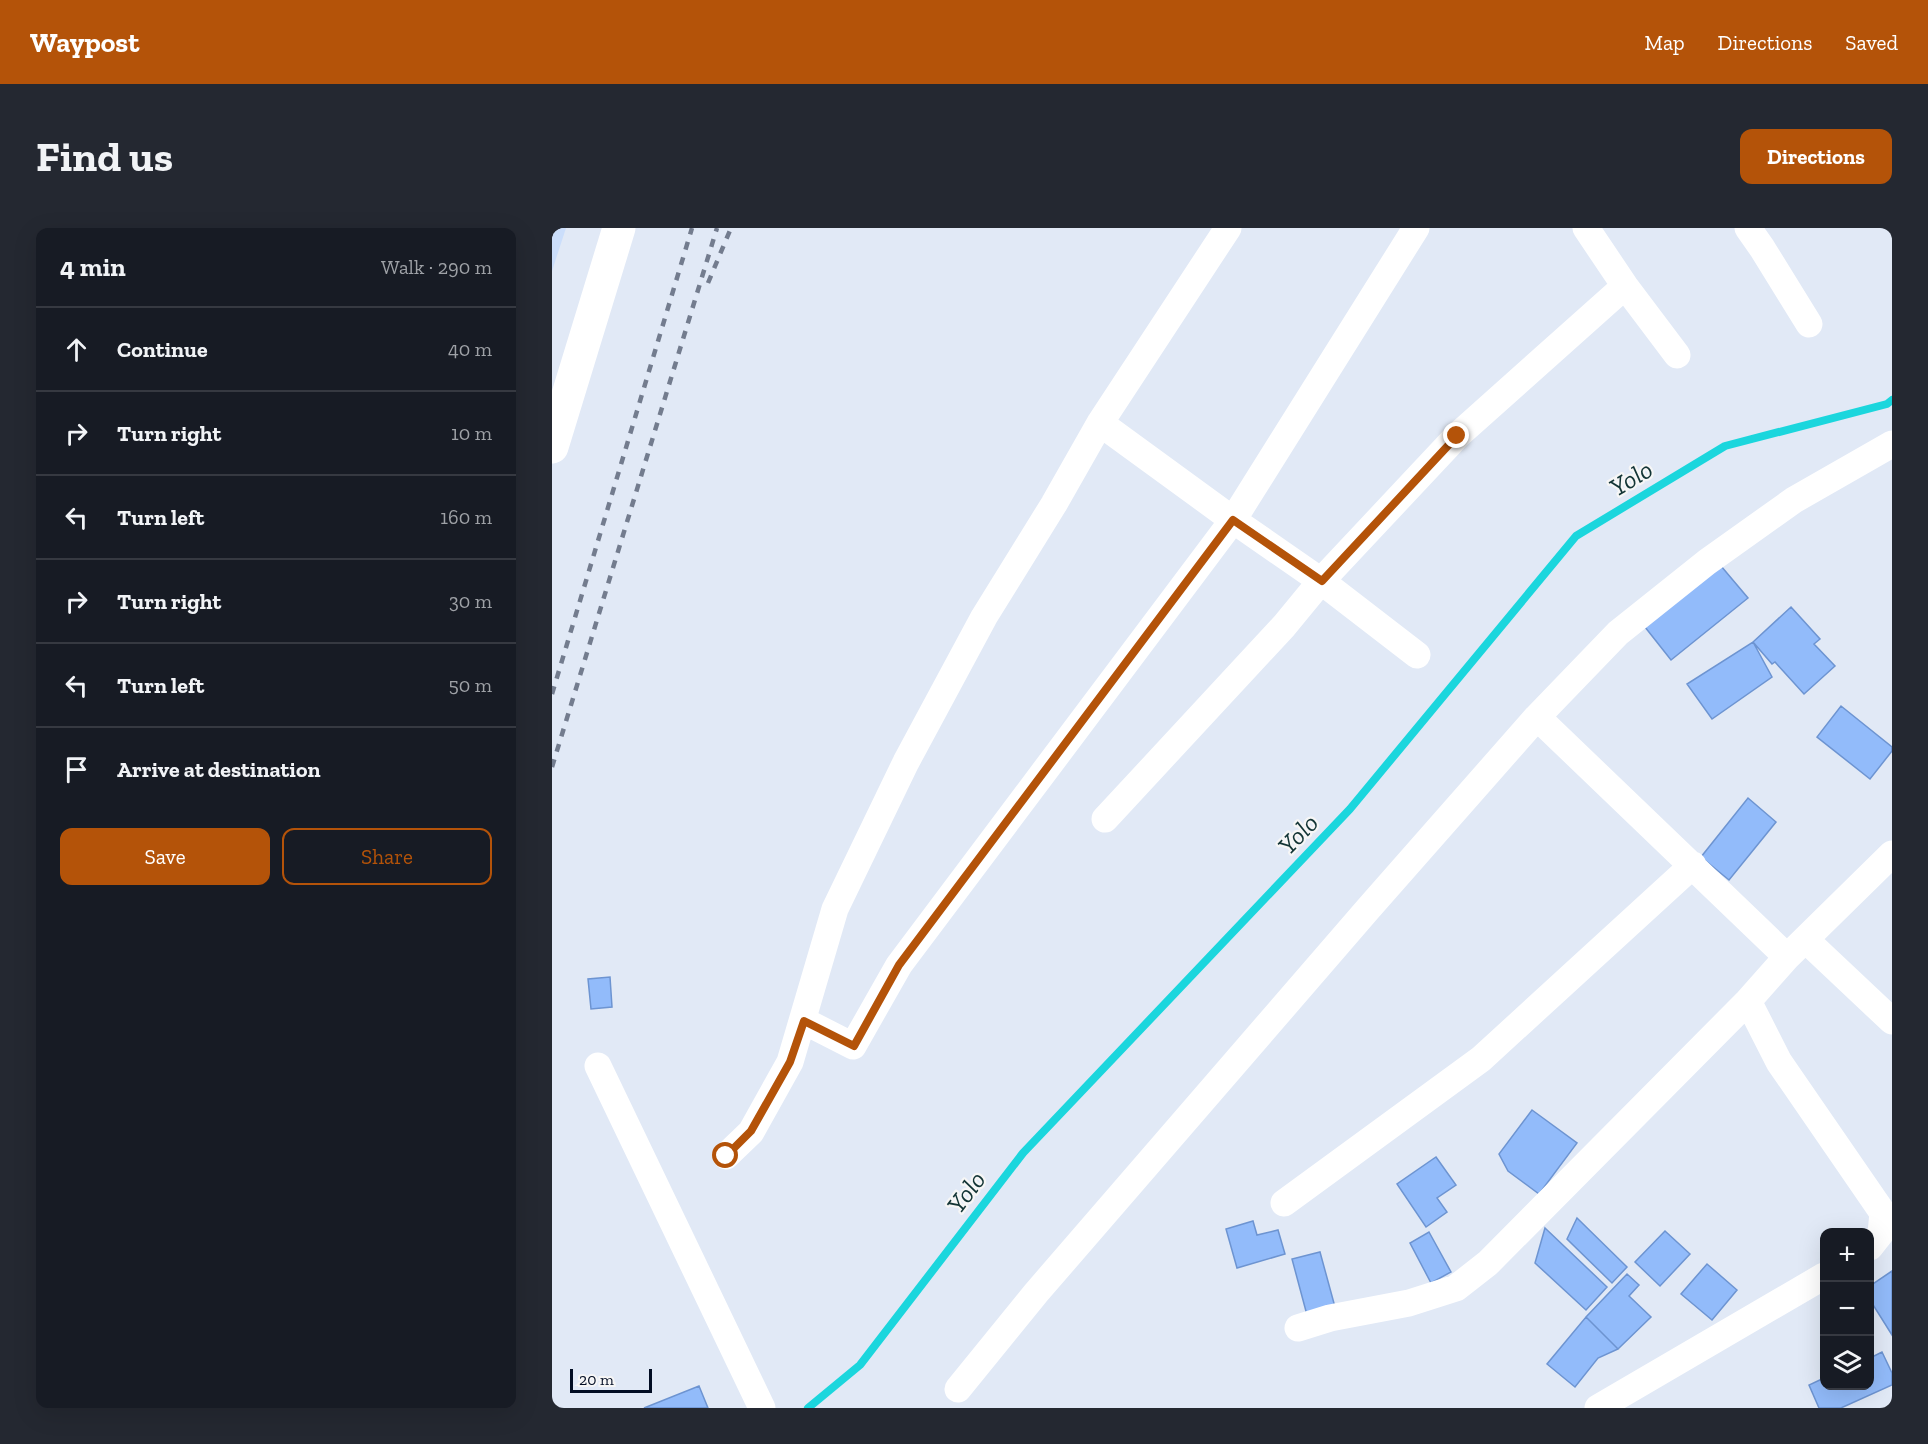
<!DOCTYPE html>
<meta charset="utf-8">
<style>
body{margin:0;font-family:"Zilla Slab",serif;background:#242831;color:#f1f3f6}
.controls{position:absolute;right:18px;bottom:18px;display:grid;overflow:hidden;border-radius:12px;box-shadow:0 6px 24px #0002}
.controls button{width:54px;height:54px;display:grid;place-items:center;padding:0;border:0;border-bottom:2px solid #363941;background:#171b24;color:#f1f3f6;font:30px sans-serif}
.scale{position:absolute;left:18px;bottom:15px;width:82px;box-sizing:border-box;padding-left:6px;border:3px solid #020d23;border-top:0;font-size:16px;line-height:21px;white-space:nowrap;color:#020d23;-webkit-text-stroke:4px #f6f6f6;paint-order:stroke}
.stop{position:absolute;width:18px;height:18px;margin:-14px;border:4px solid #b45309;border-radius:50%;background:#fff}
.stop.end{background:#b45309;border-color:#fff;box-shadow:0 2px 6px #0008}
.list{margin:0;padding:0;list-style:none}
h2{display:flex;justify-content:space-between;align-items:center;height:78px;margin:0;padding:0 24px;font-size:26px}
h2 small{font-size:20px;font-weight:400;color:#9ea1a6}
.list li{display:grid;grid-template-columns:39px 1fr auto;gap:18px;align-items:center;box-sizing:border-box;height:84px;padding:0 24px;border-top:2px solid #363941}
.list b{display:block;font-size:22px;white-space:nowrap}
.list em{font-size:20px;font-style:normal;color:#9ea1a6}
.actions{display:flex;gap:12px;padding:18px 24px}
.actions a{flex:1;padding:14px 0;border:2px solid #b45309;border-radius:12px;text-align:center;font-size:21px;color:#b45309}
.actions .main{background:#b45309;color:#fff}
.icon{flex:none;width:33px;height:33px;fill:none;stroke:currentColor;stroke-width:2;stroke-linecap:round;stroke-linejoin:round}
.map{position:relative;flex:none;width:1340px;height:1180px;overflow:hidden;border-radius:12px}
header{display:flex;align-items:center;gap:36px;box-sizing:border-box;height:84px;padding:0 30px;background:#b45309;color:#fff}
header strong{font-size:28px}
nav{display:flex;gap:33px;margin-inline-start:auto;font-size:21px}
.intro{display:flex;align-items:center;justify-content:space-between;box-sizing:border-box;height:144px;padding:0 36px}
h1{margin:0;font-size:42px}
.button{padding:15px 27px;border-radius:12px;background:#b45309;color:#fff;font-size:21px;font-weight:700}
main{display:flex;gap:36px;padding:0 36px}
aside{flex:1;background:#171b24;border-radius:12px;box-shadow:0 6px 24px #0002}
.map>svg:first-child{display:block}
.built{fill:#cbdefb}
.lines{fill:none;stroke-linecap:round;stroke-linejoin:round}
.stream{stroke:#1bd6dd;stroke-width:8}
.building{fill:#92bbfa;stroke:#6d94d1;stroke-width:1.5}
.minor{stroke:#fff;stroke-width:27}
.primary{stroke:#fff;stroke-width:33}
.rail{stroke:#737c8e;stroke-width:4.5;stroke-dasharray:8 8;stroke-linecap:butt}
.route{stroke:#b45309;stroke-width:8}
.labels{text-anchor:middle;stroke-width:4.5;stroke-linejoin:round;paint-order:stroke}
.water-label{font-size:26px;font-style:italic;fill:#123435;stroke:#f6f6f6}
</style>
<header>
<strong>Waypost</strong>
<nav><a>Map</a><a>Directions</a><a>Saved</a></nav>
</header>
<div class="intro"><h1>Find us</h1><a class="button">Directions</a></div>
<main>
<aside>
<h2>4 min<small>Walk · 290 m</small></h2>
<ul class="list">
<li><svg class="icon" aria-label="ahead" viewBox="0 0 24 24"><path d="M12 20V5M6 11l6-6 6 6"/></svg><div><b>Continue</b></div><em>40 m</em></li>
<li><svg class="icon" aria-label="right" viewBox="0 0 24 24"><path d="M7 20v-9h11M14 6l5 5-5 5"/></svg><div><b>Turn right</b></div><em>10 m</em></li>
<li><svg class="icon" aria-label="left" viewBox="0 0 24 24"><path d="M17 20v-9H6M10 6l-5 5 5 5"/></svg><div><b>Turn left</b></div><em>160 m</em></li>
<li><svg class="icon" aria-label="right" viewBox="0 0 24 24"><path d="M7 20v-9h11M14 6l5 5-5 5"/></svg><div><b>Turn right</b></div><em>30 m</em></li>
<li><svg class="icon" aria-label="left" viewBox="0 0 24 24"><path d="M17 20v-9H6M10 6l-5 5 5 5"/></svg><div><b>Turn left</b></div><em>50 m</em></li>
<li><svg class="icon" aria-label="arrive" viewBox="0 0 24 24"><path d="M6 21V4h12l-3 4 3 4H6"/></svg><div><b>Arrive at destination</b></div></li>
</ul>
<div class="actions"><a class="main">Save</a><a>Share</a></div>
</aside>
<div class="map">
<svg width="1340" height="1180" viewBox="0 0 1340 1180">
<rect width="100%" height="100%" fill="#e1e9f6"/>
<path class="built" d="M0 0H14L0 43Z"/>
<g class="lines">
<path class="stream" d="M256 1180 308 1137 471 925 798 581 1024 308 1173 218 1335 176 1340 172"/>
</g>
<path class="building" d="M1169 338 1196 370 1119 432 1093 399Z
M1239 379 1268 411 1262 416 1283 438 1252 466 1223 434 1220 436 1201 414Z
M1201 414 1220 449 1160 491 1135 456Z
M1289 478 1340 519V523L1318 551 1265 509Z
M1196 570 1224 594 1177 652 1149 629Z
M58 749 60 779 39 781 36 751Z
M980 882 1025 915 987 966 956 943 947 926Z
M884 929 904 957 885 970 895 984 874 999 845 956Z
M1025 990 1075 1039 1060 1055 1015 1011Z
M701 993 705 1007 726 1002 733 1026 685 1040 674 1001Z
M993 1000 1055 1059 1034 1082 983 1035Z
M1113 1003 1138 1026 1108 1058 1083 1034Z
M877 1004 899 1044 879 1055 858 1015Z
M768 1024 783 1079 755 1087 740 1031Z
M1155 1036 1185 1062 1160 1092 1129 1066Z
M1340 1043V1107L1318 1072V1058Z
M1075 1046 1087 1057 1077 1068 1099 1089 1066 1121 1034 1089Z
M1034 1089 1066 1121 1046 1130 1023 1159 995 1136Z
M1330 1124 1340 1145V1157L1289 1180H1267L1257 1157 1272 1150V1158H1318V1130Z
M147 1158 156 1180H92Z"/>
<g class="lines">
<path class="minor" d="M1034 0 1073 58 1125 127
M1196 0 1210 20 1257 96
M548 195 681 292 769 353 865 427
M985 489 1235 729
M553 591 732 398 769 353 905 208 1073 58
M1254 712 1340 793
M1196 773 1227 834 1331 985 1329 1005 1318 1019
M252 793 301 818 347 737 681 292 864 0
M46 838 210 1180
M174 928 199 904 238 834 283 681 354 534 432 389 502 276 548 195 676 0
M732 975 929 831 1141 637
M746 1100 778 1090 857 1075 904 1060 936 1035 1196 773 1235 729 1340 626
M406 1161 484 1065 816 681 985 489 1066 405 1155 334 1242 272 1340 216
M1046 1180 1272 1048"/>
<path class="primary" d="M0 219 67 0"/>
<path class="rail" d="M156 55 179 0
M0 466 140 0
M0 539 165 0"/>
</g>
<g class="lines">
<path class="route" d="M174 928 199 903 238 834 252 793 302 818 347 737 681 292 770 353 905 208"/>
</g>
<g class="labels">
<g class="water-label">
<text transform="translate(1079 250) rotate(-31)" y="9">Yolo</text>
<text transform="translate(746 606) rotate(-46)" y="9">Yolo</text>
<text transform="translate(414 964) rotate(-53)" y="9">Yolo</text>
</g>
</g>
</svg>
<div class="controls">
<button>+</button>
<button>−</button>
<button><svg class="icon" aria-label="layers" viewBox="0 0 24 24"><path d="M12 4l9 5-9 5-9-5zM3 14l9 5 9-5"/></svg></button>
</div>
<div class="scale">20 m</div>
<div class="stop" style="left:174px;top:928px"></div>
<div class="stop end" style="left:905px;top:208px"></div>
</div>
</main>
